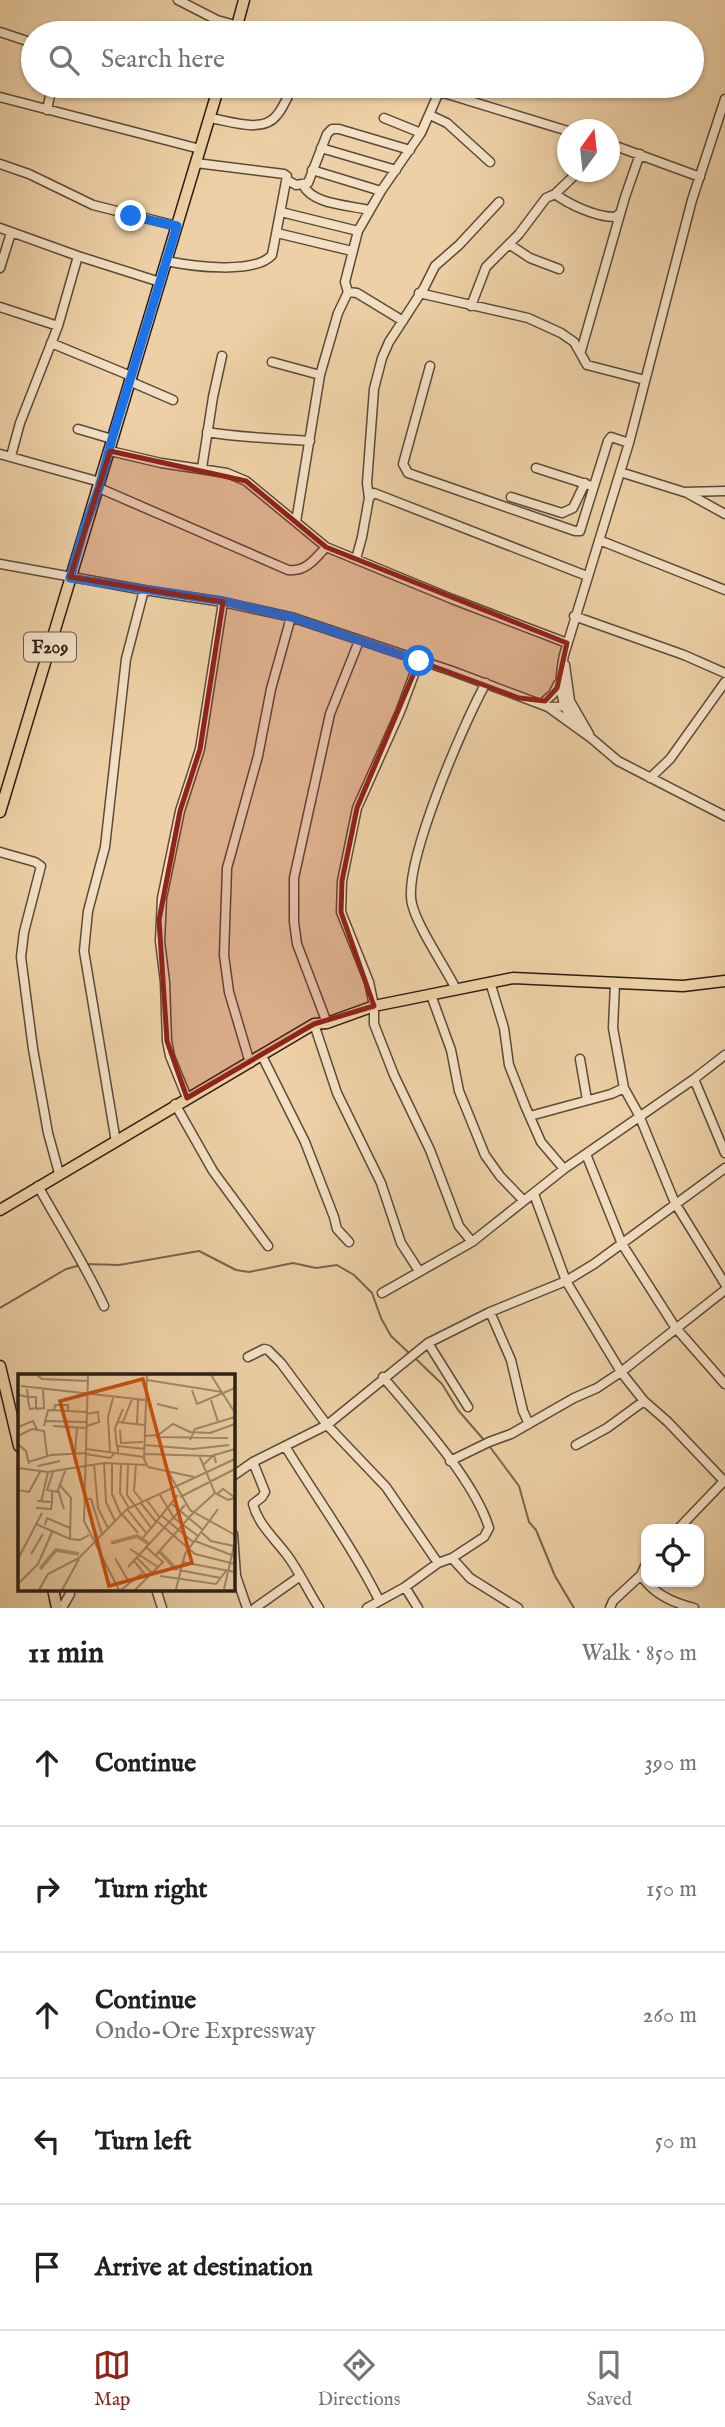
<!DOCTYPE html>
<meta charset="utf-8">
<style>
body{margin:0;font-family:"IM FELL English",serif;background:#f6f6f6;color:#202124}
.controls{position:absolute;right:21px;bottom:21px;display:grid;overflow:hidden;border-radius:14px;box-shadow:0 2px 5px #0004}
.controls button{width:63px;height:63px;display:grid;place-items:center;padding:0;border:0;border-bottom:2px solid #e0e0e0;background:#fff;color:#202124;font:35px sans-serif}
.compass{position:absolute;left:557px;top:119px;width:63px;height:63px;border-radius:50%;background:#fff;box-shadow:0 2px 5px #0004;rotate:15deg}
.stop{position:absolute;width:21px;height:21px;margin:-16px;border:5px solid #1a73e8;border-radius:50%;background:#fff}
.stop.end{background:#1a73e8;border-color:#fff;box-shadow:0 2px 7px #0008}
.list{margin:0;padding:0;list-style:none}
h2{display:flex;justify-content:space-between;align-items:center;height:91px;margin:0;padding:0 28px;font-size:30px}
h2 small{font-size:23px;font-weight:400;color:#757577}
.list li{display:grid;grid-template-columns:46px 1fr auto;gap:21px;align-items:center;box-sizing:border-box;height:126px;padding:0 28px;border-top:2px solid #e0e0e0}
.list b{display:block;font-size:26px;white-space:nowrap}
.list p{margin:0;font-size:23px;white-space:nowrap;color:#757577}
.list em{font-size:23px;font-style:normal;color:#757577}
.icon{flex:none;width:38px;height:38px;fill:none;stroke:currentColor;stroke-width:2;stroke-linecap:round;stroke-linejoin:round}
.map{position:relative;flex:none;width:725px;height:1608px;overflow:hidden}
.search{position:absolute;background:#fff;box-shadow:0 2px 5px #0004;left:21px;right:21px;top:21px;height:77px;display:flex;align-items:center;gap:18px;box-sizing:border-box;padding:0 24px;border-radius:38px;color:#757577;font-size:26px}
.sheet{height:721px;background:#fff}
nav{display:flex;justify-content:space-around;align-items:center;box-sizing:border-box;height:98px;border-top:2px solid #e0e0e0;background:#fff;font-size:19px;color:#757577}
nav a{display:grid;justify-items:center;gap:4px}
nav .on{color:#8f2418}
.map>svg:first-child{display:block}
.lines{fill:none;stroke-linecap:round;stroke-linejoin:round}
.stream{stroke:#78644e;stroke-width:2}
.minor-casing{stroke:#5c4a39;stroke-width:11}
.major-casing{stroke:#2c1d15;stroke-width:13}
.minor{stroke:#f3e0c4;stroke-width:8}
.major{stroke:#edd0a5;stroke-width:10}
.route{stroke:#1a73e8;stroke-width:9}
.marked{fill:#8f2418;fill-opacity:0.2;stroke:#8f2418;stroke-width:5;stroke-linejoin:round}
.labels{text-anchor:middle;stroke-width:6;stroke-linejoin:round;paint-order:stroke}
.shield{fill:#f3e0c4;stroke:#68584a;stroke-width:2}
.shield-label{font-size:18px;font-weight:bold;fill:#2c1d15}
.inset-river{fill:none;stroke:#ab9374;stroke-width:3.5}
.inset-road{fill:none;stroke:#a0886b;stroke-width:2}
.view{fill:#cc500d;fill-opacity:0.15;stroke:#cc500d;stroke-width:3.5}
.inset-edge{fill:none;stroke:#2c1d15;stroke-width:3.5}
</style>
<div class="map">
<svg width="725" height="1608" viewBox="0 0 725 1608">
<rect width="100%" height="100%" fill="#edd0a5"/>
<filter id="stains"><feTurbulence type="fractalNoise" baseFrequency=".00286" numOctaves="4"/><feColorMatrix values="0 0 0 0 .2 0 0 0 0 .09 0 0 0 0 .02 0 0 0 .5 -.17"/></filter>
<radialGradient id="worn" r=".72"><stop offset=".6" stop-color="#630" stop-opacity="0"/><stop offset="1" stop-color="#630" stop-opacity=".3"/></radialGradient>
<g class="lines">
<path class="stream" d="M86 1264 119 1265 199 1251 236 1270 249 1272 293 1263 316 1268 337 1265 354 1275 372 1293 381 1318 391 1336 409 1353
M0 1308 66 1269 81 1265
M416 1359 442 1384 458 1410 484 1440
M490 1447 519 1486 529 1522 536 1530 555 1576 574 1608"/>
<g class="minor-casing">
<path id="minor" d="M178 0 217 20 264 33
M0 32 33 43
M185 86 216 95
M421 86 568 131
M0 97 200 149
M47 110 52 86
M430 115 447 123 490 162
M210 118C230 121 263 134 277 115 284 107 288 95 293 86
M384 118 421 133
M610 144 700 177
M321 148 396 170
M0 164 29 174 93 205 177 226
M312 170 381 191
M287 180 296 185 308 183 327 134 332 129H339L410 150
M303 185C313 205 349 205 369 210
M555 194C570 205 596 217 615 217L620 213
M281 212 358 231
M0 228 78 256 160 282
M277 233 352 251
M509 244 530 258 559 269
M166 261C191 266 254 275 272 255L287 176 284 174 196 163
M0 268 11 233
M348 292 345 282 358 231 381 191 421 133 439 92
M348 292 357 293 403 321
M419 293 528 318 561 333 574 342 587 365 645 380
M471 306 486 267 519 234 546 198 555 194 578 172
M0 307 58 326
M51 343 131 376
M581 351 625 197 640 154
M272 362 320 375
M430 366 403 464 408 473 575 531H580L608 441 611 437 629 443
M129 381 173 400
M78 429 112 439
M207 432C241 438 276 438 310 441
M110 451 161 463 227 473 246 481 326 547 452 599 567 643
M0 454 100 482
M11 456 20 423 58 326 78 256
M202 468 213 397 222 356
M536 468 589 485
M620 472 684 492 725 491
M99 488 288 570C306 572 315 559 326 547
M687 493 725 514
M511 497 562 513 573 508 585 483
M369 498 367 483 374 389 382 358 389 342 424 288 435 266 459 245 499 202
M296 522 320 375 338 313 348 292
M599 540 725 590
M356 559 362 537 369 498 374 493 587 576
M0 564 144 590 223 602 291 617 452 671 548 707 572 706
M574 616 684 655 725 673
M419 661 400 712 357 808 342 881 341 912 369 982 374 1006V1024L394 1075 430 1150 459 1226 472 1242
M565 665 570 701 589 734
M545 701 553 694 558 684
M548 707 591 738 618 761 725 816
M580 729C558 706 558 684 564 655L629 443 692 200 725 99
M650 778 670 759 725 682
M0 852 35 862 41 866 24 932 21 957 33 1049 48 1133 59 1173
M490 982 504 1028 509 1065 526 1108 541 1142 564 1169
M615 984 613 1028 624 1088 639 1115 675 1203 725 1284
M456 989C444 965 418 928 412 904 402 865 465 720 486 683
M431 995 451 1050 459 1091 485 1155 500 1176 523 1200
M327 1023 297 944 294 922V878L330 714 359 641
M314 1024 337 1093 381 1183 401 1243 419 1271
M262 1056 305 1142 334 1217 337 1229 349 1242
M580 1059 587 1100
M250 1063 229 992 224 955 227 868 258 756 271 689 291 617
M694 1079 725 1153
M187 1098 170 1056 167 1041 165 982 160 941 162 898 180 811 200 749 223 602
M175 1104 213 1171 268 1246
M530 1116 611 1094 624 1088
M116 1142 84 951 88 911 105 847 126 659 144 590
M586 1154 622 1244 675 1327 725 1384
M38 1186C60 1226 85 1264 104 1306
M534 1194 566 1281 621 1372 644 1401 668 1422 725 1482
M382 1293 472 1242 564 1169 694 1079 725 1055
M490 1312 511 1360 523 1411 529 1424
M428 1343 468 1407
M248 1357 264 1349 268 1350 281 1363 327 1425 386 1487 438 1563
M576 1445 607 1428 644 1401
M285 1446C316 1497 352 1546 379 1600
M450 1461 489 1442 511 1434 574 1398 597 1388 621 1372 725 1290
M253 1462 265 1492 262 1497 253 1504C258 1524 274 1538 287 1555 299 1571 308 1591 319 1608
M233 1476 253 1462 327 1425 428 1343 490 1312 566 1281 594 1264 725 1168
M678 1529 725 1480
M233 1534 236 1576 247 1608
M452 1558 470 1578 518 1608
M641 1575C653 1594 673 1603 694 1608
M405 1587 418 1608
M156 1589 162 1608
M62 1608 70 1594V1589
M255 1608 299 1577
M367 1608 405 1587 438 1563 452 1558 484 1537 489 1528C475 1481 416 1416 383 1377
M610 1608 613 1601 641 1575 646 1564"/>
</g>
<g class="major-casing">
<path id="major" d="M235 33 244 0
M0 812 219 86
M0 1210 314 1024 327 1023 374 1006 513 978 683 986 725 981
M0 1366 19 1446
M53 1589 57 1608"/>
</g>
<use href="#minor" class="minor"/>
<use href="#major" class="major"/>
</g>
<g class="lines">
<path class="route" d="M131 216 177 226 112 439 99 488 84 529 70 578 223 601 291 617 419 661"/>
</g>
<path class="marked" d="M110 451 246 481 326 547 567 643 557 688 545 701 519 698 419 661 357 808 342 881 341 912 374 1006 314 1024 187 1098 167 1041 159 920 180 811 200 749 223 602 70 577Z"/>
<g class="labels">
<rect class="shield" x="24" y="632.5" width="52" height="29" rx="5"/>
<g class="shield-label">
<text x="50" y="653">F209</text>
</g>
</g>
<g transform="translate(18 1374)">
<rect width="217" height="217" fill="#edd0a5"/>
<path class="inset-river" d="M93 169 119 162 131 170M141 177 159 196M22 195 38 176 61 180"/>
<path class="inset-road" d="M19 1 24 5 70 7M70 1 66 147 101 216M129 1 126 85 130 93M193 1 217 39M129 6 204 18M3 12 127 26M174 16 179 30 217 14M1 21 10 23H18V34L12 35 10 27V23L9 15M193 26 200 48M139 30 160 35M18 35 26 34 25 15M36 37 37 31H50V38M26 47 69 48M99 48 127 51M105 48 114 25M119 49 120 25M26 52 30 36 69 38M35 52 69 54M69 52 81 48 80 38 69 40M0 53 15 47 19 56M102 56 103 69 125 68M0 62 14 55 26 57 29 81M127 62 140 61 155 50 172 58 192 59 217 50M138 63 210 64M172 66 177 55 217 43M0 70 8 77 11 90M127 71 175 75 211 71M99 73 97 54 105 35M68 75 126 83M92 78 90 43 95 24M57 79 59 54M68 80 92 84 96 80M100 80V72L127 75M126 80 193 82 217 75M181 81 197 119 210 126 217 124M10 88 33 81 68 79M86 89 88 128 97 147M94 89V120L103 141M76 90 80 134 90 154M103 90 102 119 111 134M110 90 109 121 134 155M118 90 116 117 124 127M185 91 196 81 198 89M20 92 42 87M130 93 176 103M0 94 30 98 86 89 129 91M35 98 29 116 40 118M151 99 172 136 217 161M41 110 53 124 52 165M0 116 11 118 22 98M199 120 205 115 216 123M142 121 156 144 180 162M162 123 217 95M66 125H73L84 160M128 125 142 144M19 127 34 128V118M23 128 30 98M122 128 139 149M154 130 185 156M18 134 33 135 34 128M46 135 40 116 47 97M109 135 129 160M175 139 197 119M104 140 120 159M144 142 175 168M140 148 177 180 217 190M18 150 52 165 62 166 71 161M27 151 29 144 52 154M183 158 193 167 216 172M125 164 160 121M177 167 216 182M112 175 140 193M13 180 25 160M138 181 175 139M97 184 112 210M119 184 134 199M0 185 24 139M116 187 130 204M164 188 217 198M110 193 167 131M161 196 203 204M142 202 198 210 208 197M0 210 20 190 35 156M158 215 167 180 200 135M206 215 216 172M21 216 30 200 61 184 109 135 217 85M44 216 61 185M103 216 124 199M117 216 145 188 128 173"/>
<path class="view" d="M125 5 174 189 91 212 42 27Z"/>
<rect width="217" height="217" class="inset-edge"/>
</g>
<rect width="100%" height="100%" filter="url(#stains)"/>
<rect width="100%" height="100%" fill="url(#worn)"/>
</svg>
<div class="controls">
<button><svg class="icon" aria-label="locate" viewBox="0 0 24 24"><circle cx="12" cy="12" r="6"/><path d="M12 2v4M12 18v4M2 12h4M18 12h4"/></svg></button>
</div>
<svg class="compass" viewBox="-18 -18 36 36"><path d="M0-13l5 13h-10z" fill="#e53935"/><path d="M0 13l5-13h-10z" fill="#757577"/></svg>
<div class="stop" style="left:419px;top:661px"></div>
<div class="stop end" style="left:131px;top:216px"></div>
<div class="search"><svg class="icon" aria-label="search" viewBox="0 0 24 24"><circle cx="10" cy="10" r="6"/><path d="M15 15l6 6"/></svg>Search here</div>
</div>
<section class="sheet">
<h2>11 min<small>Walk · 850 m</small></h2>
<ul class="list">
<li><svg class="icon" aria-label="ahead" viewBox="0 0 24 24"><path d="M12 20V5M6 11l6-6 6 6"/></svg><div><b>Continue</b></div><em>390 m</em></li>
<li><svg class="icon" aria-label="right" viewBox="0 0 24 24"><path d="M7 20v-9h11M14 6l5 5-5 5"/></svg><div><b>Turn right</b></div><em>150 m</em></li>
<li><svg class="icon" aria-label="ahead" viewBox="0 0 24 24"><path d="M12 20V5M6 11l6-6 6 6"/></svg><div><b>Continue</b><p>Ondo-Ore Expressway</p></div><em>260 m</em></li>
<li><svg class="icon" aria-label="left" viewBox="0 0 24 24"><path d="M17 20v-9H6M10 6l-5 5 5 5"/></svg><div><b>Turn left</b></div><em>50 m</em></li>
<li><svg class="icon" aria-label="arrive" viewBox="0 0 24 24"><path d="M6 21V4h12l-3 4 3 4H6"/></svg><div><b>Arrive at destination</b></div></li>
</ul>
</section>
<nav>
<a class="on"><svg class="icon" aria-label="map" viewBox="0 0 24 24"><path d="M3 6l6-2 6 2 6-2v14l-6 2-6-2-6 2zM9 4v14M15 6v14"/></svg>Map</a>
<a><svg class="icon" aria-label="directions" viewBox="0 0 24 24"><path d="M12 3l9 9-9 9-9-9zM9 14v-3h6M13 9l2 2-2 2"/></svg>Directions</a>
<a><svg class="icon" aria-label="saved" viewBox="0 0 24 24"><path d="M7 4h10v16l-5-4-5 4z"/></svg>Saved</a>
</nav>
